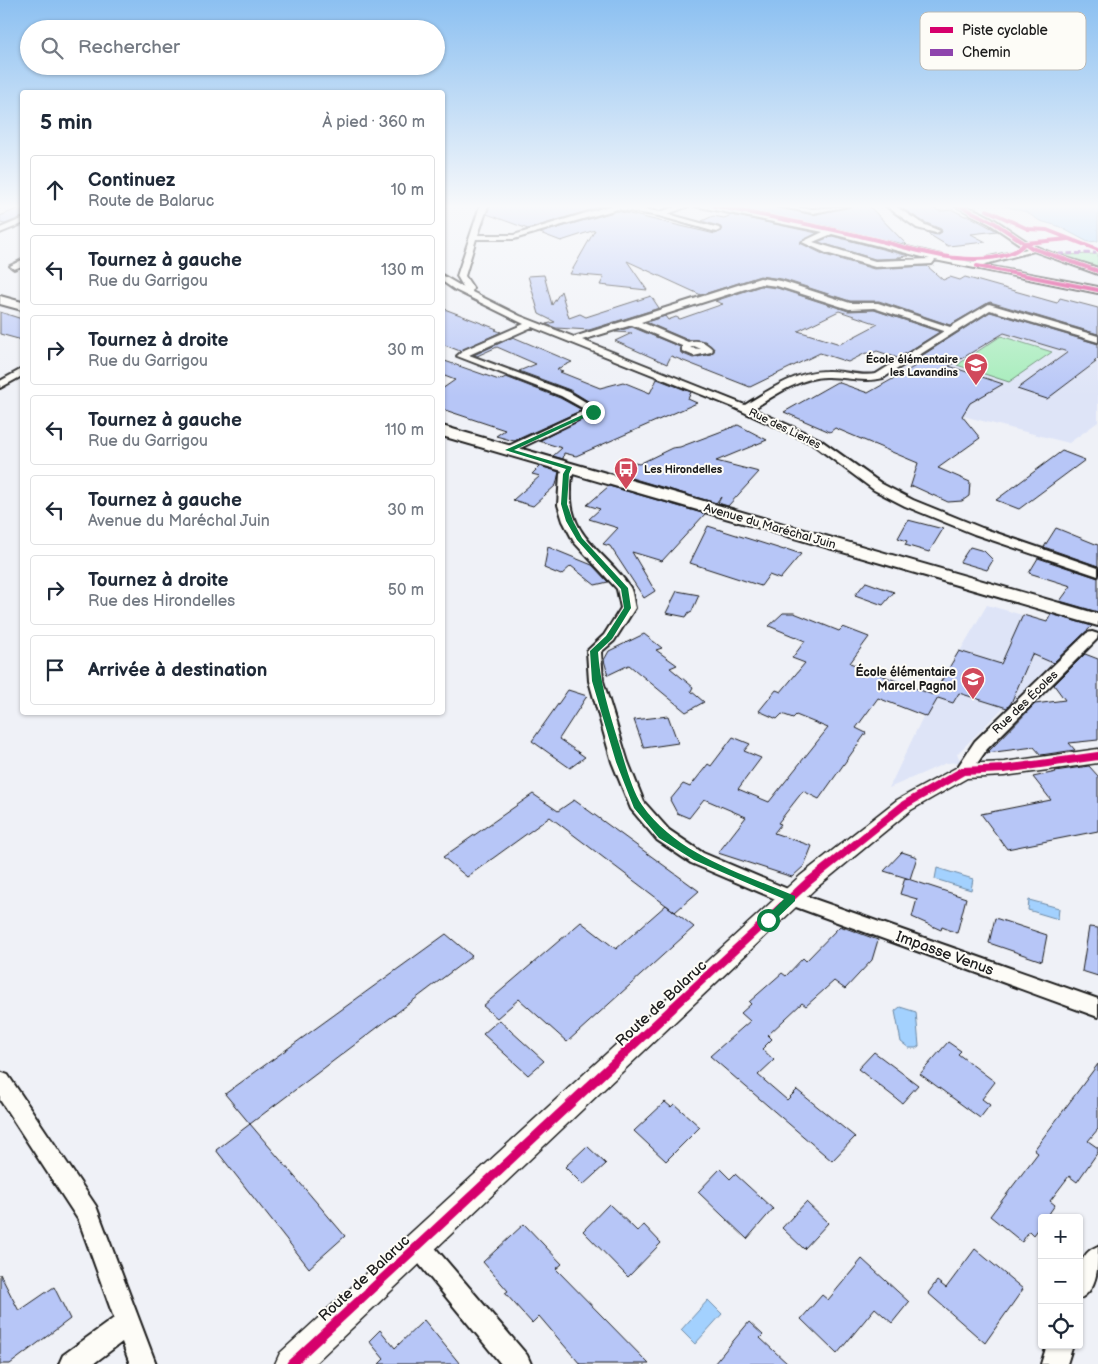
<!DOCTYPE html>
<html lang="fr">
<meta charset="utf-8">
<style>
body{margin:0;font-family:"Balsamiq Sans",sans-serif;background:#f2f2f3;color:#1f2937}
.controls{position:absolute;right:15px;bottom:15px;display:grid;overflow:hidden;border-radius:5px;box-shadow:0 1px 4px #0004}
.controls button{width:45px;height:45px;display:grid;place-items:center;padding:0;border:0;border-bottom:1px solid #e0e1e3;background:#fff;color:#1f2937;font:25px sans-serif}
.stop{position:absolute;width:15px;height:15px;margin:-11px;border:4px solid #0b8043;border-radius:50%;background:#fff}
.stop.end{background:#0b8043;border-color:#fff;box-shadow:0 1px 5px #0008}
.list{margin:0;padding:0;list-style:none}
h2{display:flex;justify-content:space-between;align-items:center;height:65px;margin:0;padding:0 20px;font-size:21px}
h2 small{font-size:16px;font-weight:400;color:#747a83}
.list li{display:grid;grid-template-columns:32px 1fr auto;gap:15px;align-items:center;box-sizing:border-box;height:70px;margin:0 10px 10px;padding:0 10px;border:1px solid #e0e1e3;border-radius:5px}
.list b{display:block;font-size:19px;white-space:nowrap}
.list p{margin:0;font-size:16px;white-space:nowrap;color:#747a83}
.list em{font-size:16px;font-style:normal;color:#747a83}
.icon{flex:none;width:28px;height:28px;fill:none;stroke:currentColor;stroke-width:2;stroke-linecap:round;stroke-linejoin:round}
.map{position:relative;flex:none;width:1098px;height:1364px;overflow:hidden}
.search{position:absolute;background:#fff;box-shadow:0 1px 4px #0004;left:20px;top:20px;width:425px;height:55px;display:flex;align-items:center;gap:12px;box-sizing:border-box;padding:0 18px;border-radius:28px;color:#747a83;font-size:19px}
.panel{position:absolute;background:#fff;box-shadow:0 1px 4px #0004;left:20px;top:90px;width:425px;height:625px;border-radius:5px}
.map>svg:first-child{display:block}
.built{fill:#dee4f7}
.green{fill:#a4ecb9;stroke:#60846a}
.water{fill:#a3d1fe;stroke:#6d89a4}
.building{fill:#b7c6f7;stroke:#1c1c1c;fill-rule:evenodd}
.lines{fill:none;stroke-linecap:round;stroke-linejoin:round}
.minor-casing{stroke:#1c1c1c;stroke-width:4}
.tertiary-casing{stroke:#1c1c1c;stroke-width:3}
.secondary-casing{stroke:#1c1c1c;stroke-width:4}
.minor{fill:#fdfcf7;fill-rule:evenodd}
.tertiary{fill:#fdfcf7;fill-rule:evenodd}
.secondary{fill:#fdfcf7;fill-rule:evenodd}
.quiet{stroke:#8e44ad;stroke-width:3;stroke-dasharray:5.5 3;stroke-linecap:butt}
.cycleway-far2-casing{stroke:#fdfcf7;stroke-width:5.5}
.cycleway-far1-casing{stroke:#fdfcf7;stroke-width:11}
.cycleway-casing{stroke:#fdfcf7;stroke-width:12}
.cycleway-far2{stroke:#d6006c;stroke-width:4}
.cycleway-far1{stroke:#d6006c;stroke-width:8}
.cycleway{stroke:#d6006c;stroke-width:9}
.route{fill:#0b8043}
.labels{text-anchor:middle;stroke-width:4;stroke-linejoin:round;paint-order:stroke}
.far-poi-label{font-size:11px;font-weight:bold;fill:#1c1c1c;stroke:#fdfcf7;text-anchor:end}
.far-street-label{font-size:11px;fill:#1c1c1c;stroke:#fdfcf7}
.street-label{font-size:12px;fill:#1c1c1c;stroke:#fdfcf7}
.poi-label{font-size:12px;font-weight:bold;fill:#1c1c1c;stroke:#fdfcf7;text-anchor:end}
.near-street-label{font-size:15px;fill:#1c1c1c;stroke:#fdfcf7}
.key{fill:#fdfcf7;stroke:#bab9b5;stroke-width:1}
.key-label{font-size:14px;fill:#1c1c1c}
</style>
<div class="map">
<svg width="1098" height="1364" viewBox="0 0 1098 1364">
<rect width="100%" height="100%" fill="#eff1f7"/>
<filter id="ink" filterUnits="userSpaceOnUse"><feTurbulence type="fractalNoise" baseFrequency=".02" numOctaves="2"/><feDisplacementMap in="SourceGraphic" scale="10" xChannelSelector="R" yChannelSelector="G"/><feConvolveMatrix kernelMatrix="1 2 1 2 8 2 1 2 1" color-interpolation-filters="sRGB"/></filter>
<g filter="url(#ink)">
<path class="built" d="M973 324 1098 361V422L1069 443 900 400 896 382 890 376Z
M987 605 1085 633 1011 703 1004 707 957 754 961 762 946 763 889 788 929 704Z"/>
<path class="green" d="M1098 254V267L1061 255Z
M1001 336 1052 352 1009 382 957 365Z"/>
<path class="water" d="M1004 206H1098V241L1088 242 1058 226 1040 221 1026 212Z
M937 868 973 879 971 890 935 879Z
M1029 900 1059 908 1058 919 1028 910Z
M900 1007 916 1012 919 1046 916 1048H909L901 1042 895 1011Z
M708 1300 722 1314 695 1344 681 1330Z"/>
<path class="building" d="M490 206H603L528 229 487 214Z
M754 206H774L813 215 851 206H869L907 245 831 227 746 211Z
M898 206H926L940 211 953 210 965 216H969L997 231 971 234 986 242 948 246 925 232 937 235 942 232 941 229 924 222Z
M22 207V217L5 224 0 223V216Z
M617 211 715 234 722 231 721 227 702 221 713 216 724 218 732 215 817 233 800 243 825 255 874 269 927 266 943 280 950 277 960 280 965 277 1057 303 1060 298 1098 308V334L990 302 950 325 879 301H850L782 279 760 276 701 295 627 261 647 290 600 285 604 277 570 274 595 230 561 241 540 233Z
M832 236 909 256 897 257 902 258 875 259 818 242Z
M544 275 552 305 561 291 569 318 580 314 586 317 651 296 659 308 589 330 556 328 546 324 555 322 539 314 528 276Z
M761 286 777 288 848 311 874 310 940 332 898 358 877 351 870 354 866 353 848 362 820 353 750 387 671 356 667 364 615 341 632 333 615 332 632 327 680 347 681 353 693 358 711 354 714 349 705 341 688 340 646 322 665 316 668 320 676 317 680 319 723 304 715 301ZM839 311 878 324 840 344 798 331Z
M442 308 497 329 495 330 501 332 460 351 442 344Z
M0 312 22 319V340L0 334Z
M990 312 1098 344V358L1094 362H1096L1047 399 1017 389 1068 352 1004 333 949 366 1003 384 970 403 962 416 980 438 938 468 970 482 969 496 962 501 948 502 913 486 910 488 918 463 835 428 830 432 784 412 837 382 868 393 919 364 912 362Z
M513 337 572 362 557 369 563 371 560 372 600 388 623 382 650 393 657 379 691 392 688 399 697 403 576 456 564 453 563 459 553 456 562 448 539 441 601 409 570 390 519 371 536 364 497 347 477 356 474 355Z
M442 360 499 380 506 377 560 398 582 410 514 441 496 436 505 430 442 409V389L455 380 442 375Z
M738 425 767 440 716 461 759 472 728 506 718 503 721 497 716 503 621 475 635 463 639 464 672 448 680 447Z
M1062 451 1085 460 1019 509 996 500Z
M540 466 559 472 556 485 533 506 513 500 540 476 532 474Z
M609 486 705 514 662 561 632 552 655 591 644 598 610 546 603 544 618 528 589 519 600 509 587 505Z
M908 520 943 529 929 552 905 545 907 541 898 538Z
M708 526 784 550 786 549 801 554 780 579 769 575 761 586 690 563Z
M1056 528 1098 545V566L1044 547Z
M548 547 592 565 608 582 595 585 571 566 561 575 544 568Z
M970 547 984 551 993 560 987 570 960 562Z
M1038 558 1098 578V612L1060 601 1071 586 1029 573Z
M866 582 877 586 894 592 883 605 855 595Z
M677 591 699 595 691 613 689 612 686 617 666 613Z
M783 613H794L839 631 843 627 869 637 850 663 933 695 959 651 1001 664 1023 615 1047 622 1051 614 1092 626 1053 663 1032 654 1011 703 1007 708 959 693 953 703 938 698 927 717 878 698 856 728 866 733 819 799 803 791 778 823 781 824 774 833 812 846 804 866 792 877 718 853 746 817 704 799 689 818 677 813 670 800 683 784 690 787 708 764 711 766 733 737 750 744 744 751 761 758 738 789 769 802 828 728 796 715 793 718 782 714 777 719 759 711 776 690 781 692 805 663 792 658 805 641 769 626Z
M644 634 662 648 656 650 677 665 670 668 693 687 691 691 704 702 686 712 629 665 608 675 604 660 609 651Z
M1085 654 1098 659V740L1069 743 1075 750 1041 755 1034 747 987 753 1035 704 1065 700 1054 685Z
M568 690 587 696 559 739 585 757 570 768 532 741Z
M668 716 678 743 644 748 634 720Z
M1089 766 1098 776V831L1007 849 981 814 1051 800 1033 777 1056 772 1055 771Z
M533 794 558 811 574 800 699 891 675 912 550 817 467 877 443 857Z
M902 852 917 857 910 879 884 871Z
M905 878 966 898 957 933 942 927 941 930 912 917 917 899 900 894Z
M666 905 694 927 567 1042 519 999 497 1018 483 1006 581 922 616 949Z
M995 918 1047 935 1042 961 989 943Z
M840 926 878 940 872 960 845 989 834 981 806 1006 802 1003 768 1035 772 1039 762 1049 774 1060 758 1075 787 1100 797 1090 855 1137 832 1161 710 1056 750 1021 741 1013 751 1004 749 1002 782 973 786 976 803 958 806 961Z
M1089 927 1098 928V976L1082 971Z
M446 934 472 956 250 1124 225 1094Z
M499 1020 544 1061 528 1075 483 1034Z
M948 1042 961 1051 958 1054 995 1082 982 1099 990 1105 980 1118 920 1074Z
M874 1052 918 1085 902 1103 858 1069Z
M1098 1064V1129L1088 1141 1098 1148V1152L1077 1182 1069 1176 1050 1201 1055 1205 1046 1218H1042V1223L1033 1235 1029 1231 1022 1242 990 1216 1038 1153 1034 1150Z
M665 1102 671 1107 674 1104 700 1127 666 1161 634 1131Z
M250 1124 345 1236 309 1268 216 1150Z
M587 1146 606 1164 583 1185 565 1167Z
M720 1169 730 1179 735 1174 773 1209 747 1239 698 1192Z
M806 1202 828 1223 804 1249 782 1228Z
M609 1204 637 1231 644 1225 661 1243 628 1277 583 1231Z
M524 1224 562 1264 556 1269 649 1364H580L539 1316 532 1323 505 1293 508 1291 483 1262Z
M975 1249 1023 1289 985 1343 928 1293 937 1281 946 1288Z
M862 1259 909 1302 892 1323 875 1308 837 1354 801 1319 822 1295 828 1300Z
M0 1274 19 1311 54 1287 70 1319 10 1364H0Z
M424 1320 460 1364H379L384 1359 369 1341 380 1330 395 1348Z
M749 1322 763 1335 760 1338 788 1364H714Z"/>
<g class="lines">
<g class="minor-casing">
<path id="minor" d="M480 206H488L478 235H514L609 206H626L660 212 677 206H689L668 214 719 228 720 230 716 232 659 216 617 209 514 239H476L465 276 473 288 472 292 520 316 574 337 760 278 781 281 850 303H878L950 327 989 304 1098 336V342L990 310 883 378C864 383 847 377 828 377 802 376 775 395 753 409L819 439 882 484 913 500 982 528 1098 568V576L974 534 905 506 874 490 811 443 733 407 532 327 469 355 569 392 599 410 512 452H504V448L586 410 561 396 457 356 464 350 524 324 455 290 442 281V275L464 288 457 276ZM761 284 777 286 849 309 874 308 944 331 876 374C859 377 843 370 826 371 797 371 769 390 745 405L582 340 632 325 682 346V351L694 356 711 352 713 350C706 342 698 339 688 342L641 322ZM694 346 701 349 690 348Z
M695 206H711L831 229 974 263 976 260 1027 249 990 224 956 206C986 206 1010 234 1035 246 1055 256 1078 261 1098 268V274L1034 251 982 265 1098 287V293L935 260 932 264 875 267 826 253 802 242 823 232ZM832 234 930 259 875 261 813 242Z
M776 206 813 209 849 206 813 213Z
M886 206H895L923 224 940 231 936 233 917 228Z
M22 219V224L0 233V228Z
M22 260V266L14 269 10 266Z
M22 369V376L0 388V381Z
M570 464 576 468C571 475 571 482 571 490 568 537 606 552 629 586 633 591 633 601 635 608L614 641 601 652 603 681 628 762 644 802 669 830 703 853 797 893 1098 999V1017L785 903 691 863 657 840 631 809 612 762 589 681 587 651 604 635 621 608 617 589 574 542 563 521 558 505 560 474 566 466Z
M1092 632 1098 634 1097 639 987 749 969 775H957L955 771 975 741 1087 633Z
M0 1072 8 1075 96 1206 156 1364H130L122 1342 93 1364H59L63 1355 114 1318 79 1221 0 1100Z
M418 1233 426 1237 527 1355 531 1364H501L410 1253 406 1245 410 1237Z
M1098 1246C1098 1267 1098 1290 1079 1299 1079 1278 1075 1255 1098 1246Z
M1047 1345H1073L1067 1364H1041Z"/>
</g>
<g class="tertiary-casing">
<path id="tertiary" d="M1098 749V763L1004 776 967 778 911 810 816 888 314 1364H275L280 1353 800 876 897 800 963 764 1004 762Z"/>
</g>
<g class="secondary-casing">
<path id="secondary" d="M0 296 22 302V310L0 304Z
M442 426 1098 614V626L442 436Z"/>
</g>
<use href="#minor" class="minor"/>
<use href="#tertiary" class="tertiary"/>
<use href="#secondary" class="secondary"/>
<path class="quiet" d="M1059 254 1096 253"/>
<g class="cycleway-far2-casing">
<path id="cycleway-far2" d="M715 206C765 216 815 225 864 237 892 243 929 256 957 258 977 260 1011 260 1025 243L1069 239
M960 206 993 222 1032 248 1098 271
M987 210 1028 229 1047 230 1098 250
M977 266 1098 290"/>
</g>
<g class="cycleway-far1-casing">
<path id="cycleway-far1" d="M671 1009 808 882 904 805 963 771 1004 769 1098 756"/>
</g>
<g class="cycleway-casing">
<path id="cycleway" d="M291 1364 673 1008"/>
</g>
<use href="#cycleway-far2" class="cycleway-far2"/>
<use href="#cycleway-far1" class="cycleway-far1"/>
<use href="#cycleway" class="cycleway"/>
</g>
</g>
<linearGradient id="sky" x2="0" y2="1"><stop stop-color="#8cc0f1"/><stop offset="0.52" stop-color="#f8f9fb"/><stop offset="1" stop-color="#f8f9fb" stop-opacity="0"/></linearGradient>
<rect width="1098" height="397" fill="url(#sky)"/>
<path class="route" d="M591 411 596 412 514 450 572 467 569 474 567 504 573 521 582 538 628 588 631 608 612 639 598 652C600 683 609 711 618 741 624 759 631 789 642 805 677 855 741 873 795 896V901L772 923H765L763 920 784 899 694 860 659 838 634 808 616 762 592 681 590 651 606 636 624 608 621 589 577 540 566 521 561 504 563 474 566 469 505 450Z"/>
<defs>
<g id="school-pin" transform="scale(1.25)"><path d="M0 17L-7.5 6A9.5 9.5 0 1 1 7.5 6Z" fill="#d1495b" stroke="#fdfcf7"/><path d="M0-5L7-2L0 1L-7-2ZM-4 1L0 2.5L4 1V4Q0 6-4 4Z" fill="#fff"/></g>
<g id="bus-pin" transform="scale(1.25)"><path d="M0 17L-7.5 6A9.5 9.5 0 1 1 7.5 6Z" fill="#d1495b" stroke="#fdfcf7"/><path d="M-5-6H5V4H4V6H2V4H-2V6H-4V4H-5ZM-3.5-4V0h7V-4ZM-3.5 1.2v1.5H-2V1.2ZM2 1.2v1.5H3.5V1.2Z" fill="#fff"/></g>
</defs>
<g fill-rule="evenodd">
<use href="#school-pin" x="976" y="365"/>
<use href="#bus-pin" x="626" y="469"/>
<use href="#school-pin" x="973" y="679"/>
</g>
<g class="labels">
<g class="far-poi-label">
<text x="958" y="363">École élémentaire<tspan x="958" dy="13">les Lavandins</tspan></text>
<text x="644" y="473" text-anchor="start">Les Hirondelles</text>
</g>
<g class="far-street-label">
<text transform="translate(785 428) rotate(26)" y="4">Rue des Lierles</text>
</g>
<g class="street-label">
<text transform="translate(770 526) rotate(16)" y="4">Avenue du Maréchal Juin</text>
<text transform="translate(1025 702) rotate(-44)" y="4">Rue des Écoles</text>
</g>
<g class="poi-label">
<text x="956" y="676">École élémentaire<tspan x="956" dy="14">Marcel Pagnol</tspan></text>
</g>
<g class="near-street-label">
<text transform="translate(945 953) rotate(20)" y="5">Impasse Venus</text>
<text transform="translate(661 1003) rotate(-43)" y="5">Route de Balaruc</text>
<text transform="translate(364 1278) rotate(-43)" y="5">Route de Balaruc</text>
</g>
</g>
<rect x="920" y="12" width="166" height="58" rx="8" class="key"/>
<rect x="930" y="27" width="23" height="6" fill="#d6006c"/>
<rect x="930" y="49" width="23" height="7" fill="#8e44ad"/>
<g class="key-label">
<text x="962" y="35">Piste cyclable</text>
<text x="962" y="57">Chemin</text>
</g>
</svg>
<div class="controls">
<button>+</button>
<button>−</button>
<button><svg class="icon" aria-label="locate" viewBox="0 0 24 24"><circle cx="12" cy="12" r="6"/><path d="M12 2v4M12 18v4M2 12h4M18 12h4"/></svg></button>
</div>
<div class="stop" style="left:768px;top:920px"></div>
<div class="stop end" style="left:593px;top:412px"></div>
<div class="search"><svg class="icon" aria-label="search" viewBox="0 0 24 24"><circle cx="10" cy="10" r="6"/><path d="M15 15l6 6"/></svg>Rechercher</div>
<section class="panel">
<h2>5 min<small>À pied · 360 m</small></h2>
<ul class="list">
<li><svg class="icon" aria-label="ahead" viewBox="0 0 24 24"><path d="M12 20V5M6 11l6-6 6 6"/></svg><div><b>Continuez</b><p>Route de Balaruc</p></div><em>10 m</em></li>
<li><svg class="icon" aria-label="left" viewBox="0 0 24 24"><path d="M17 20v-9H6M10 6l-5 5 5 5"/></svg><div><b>Tournez à gauche</b><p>Rue du Garrigou</p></div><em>130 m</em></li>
<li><svg class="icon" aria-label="right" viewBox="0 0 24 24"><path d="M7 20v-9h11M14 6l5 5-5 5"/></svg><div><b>Tournez à droite</b><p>Rue du Garrigou</p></div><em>30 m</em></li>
<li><svg class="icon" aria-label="left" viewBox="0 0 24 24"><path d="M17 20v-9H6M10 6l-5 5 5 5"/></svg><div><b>Tournez à gauche</b><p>Rue du Garrigou</p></div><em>110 m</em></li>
<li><svg class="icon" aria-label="left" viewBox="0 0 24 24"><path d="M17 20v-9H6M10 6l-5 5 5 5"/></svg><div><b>Tournez à gauche</b><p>Avenue du Maréchal Juin</p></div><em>30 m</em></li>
<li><svg class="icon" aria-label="right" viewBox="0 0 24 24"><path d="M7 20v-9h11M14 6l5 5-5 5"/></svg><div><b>Tournez à droite</b><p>Rue des Hirondelles</p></div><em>50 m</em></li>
<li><svg class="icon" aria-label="arrive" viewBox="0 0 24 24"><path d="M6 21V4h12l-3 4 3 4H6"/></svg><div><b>Arrivée à destination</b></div></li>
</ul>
</section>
</div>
